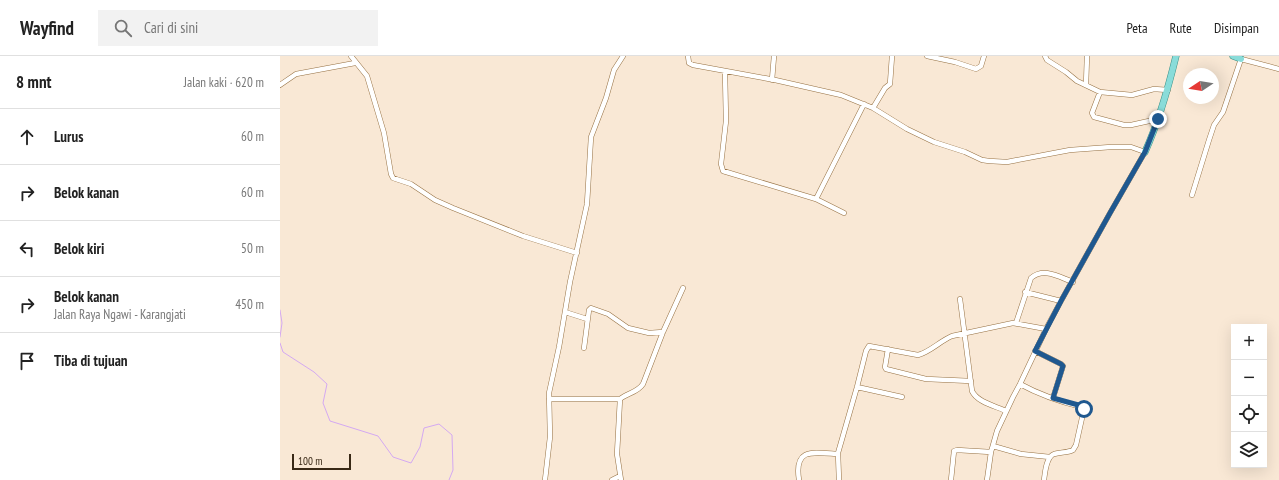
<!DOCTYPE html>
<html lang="id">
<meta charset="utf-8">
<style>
body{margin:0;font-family:"PT Sans Narrow",sans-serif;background:#f2f2f2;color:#222}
.controls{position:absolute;right:12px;bottom:12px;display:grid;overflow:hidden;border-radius:0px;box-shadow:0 4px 16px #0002}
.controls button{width:36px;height:36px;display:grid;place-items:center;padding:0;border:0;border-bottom:1px solid #e0e0e0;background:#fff;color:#222;font:20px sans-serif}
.compass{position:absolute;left:903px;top:12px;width:36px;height:36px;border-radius:50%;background:#fff;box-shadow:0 4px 16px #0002;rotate:258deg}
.scale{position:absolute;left:12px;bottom:10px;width:59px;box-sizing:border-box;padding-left:4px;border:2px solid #392916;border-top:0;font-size:11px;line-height:14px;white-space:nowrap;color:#392916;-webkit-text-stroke:3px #f9e8d5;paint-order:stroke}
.stop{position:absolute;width:12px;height:12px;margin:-9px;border:3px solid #1f588f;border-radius:50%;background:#fff}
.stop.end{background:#1f588f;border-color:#fff;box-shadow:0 1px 4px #0008}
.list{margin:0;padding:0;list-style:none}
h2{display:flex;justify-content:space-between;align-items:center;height:52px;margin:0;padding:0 16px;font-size:17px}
h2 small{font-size:13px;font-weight:400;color:#767676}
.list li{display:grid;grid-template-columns:26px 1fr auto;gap:12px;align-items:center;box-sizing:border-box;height:56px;padding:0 16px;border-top:1px solid #e0e0e0}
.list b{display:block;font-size:15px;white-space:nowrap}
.list p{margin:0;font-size:13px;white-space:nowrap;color:#767676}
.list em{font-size:13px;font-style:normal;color:#767676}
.icon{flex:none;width:22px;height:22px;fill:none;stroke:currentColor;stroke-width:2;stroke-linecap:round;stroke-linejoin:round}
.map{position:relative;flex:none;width:999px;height:424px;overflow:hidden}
header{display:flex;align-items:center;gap:24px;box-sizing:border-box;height:56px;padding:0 20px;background:#fff;border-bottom:1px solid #e0e0e0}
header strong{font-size:19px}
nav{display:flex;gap:22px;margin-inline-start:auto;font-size:14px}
.search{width:280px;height:36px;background:#f2f2f2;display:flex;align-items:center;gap:10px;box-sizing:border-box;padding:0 14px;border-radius:0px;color:#767676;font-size:15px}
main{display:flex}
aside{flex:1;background:#fff}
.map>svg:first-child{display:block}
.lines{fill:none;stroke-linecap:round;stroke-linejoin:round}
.stream{stroke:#d4a9f2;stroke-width:1}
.minor-casing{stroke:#967143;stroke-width:5.5}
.major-casing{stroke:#3a8e84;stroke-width:7}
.minor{stroke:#fff;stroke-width:4.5}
.major{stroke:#89dcd9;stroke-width:6}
.route{stroke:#1f588f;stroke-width:5}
</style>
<header>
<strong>Wayfind</strong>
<div class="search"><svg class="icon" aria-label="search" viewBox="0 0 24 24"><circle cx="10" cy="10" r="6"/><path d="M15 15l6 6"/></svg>Cari di sini</div>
<nav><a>Peta</a><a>Rute</a><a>Disimpan</a></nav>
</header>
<main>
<aside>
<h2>8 mnt<small>Jalan kaki · 620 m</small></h2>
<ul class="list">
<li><svg class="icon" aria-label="ahead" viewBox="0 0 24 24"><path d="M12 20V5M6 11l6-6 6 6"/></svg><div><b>Lurus</b></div><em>60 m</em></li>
<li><svg class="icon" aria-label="right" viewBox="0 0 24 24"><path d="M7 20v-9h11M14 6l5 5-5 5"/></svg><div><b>Belok kanan</b></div><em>60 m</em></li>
<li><svg class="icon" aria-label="left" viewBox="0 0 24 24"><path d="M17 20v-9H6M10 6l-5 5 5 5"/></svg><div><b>Belok kiri</b></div><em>50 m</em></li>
<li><svg class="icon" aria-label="right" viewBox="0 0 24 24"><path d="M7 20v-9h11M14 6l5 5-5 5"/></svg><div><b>Belok kanan</b><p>Jalan Raya Ngawi - Karangjati</p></div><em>450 m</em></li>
<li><svg class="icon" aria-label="arrive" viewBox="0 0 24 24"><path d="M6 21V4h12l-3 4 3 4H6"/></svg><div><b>Tiba di tujuan</b></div></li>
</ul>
</aside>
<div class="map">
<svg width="999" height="424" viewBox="0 0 999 424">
<rect width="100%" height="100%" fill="#f9e8d5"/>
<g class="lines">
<path class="stream" d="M0 254 2 267 0 281
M0 287 3 296 34 316 47 328 43 347 50 365 98 380 113 401 131 407 140 391 144 372 159 368 172 379 173 414 169 424"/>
<g class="minor-casing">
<path id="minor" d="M71 0 87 20 104 77 111 118 113 122 131 128 155 144 173 152 243 180 297 197
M408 0 409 7 413 9 495 24 561 39 593 52 627 73 654 86 685 96 702 104 709 105 727 106 790 94 831 91H851L865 96 830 157 781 245 766 273 740 328 733 341 717 375 711 396 707 424
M647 0 675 6 696 13 701 10 704 0
M765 0 767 4 786 16 797 25 820 36 852 39 874 33 888 34
M445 16 446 65 441 108 443 115 536 143 584 48
M492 24 494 0
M0 29 16 18 75 7
M806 29 807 0
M820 36 812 57 814 61 844 69H851L878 63
M593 52 605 32 610 28 612 0
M912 139 929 84 934 69 943 56 961 3 999 13
M536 143 564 157
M745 236 781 245
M680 243 692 335C697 346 715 350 726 355
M285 256 307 263
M736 267 751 222C764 211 779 221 793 226
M304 292 309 254 311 252 328 258 348 272 369 277 383 276
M608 293 605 311 606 313 646 323 691 325
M755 295 781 308 783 310 773 342
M740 328C760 339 781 346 802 351L804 353 796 389 793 394C787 397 781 396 774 398 766 401 765 417 764 424
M577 331 622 341
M269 343H340C348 337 358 336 363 328L383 276 403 232
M340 343 337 398 341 424
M713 390 741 398 770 401
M558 397 559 424
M265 424 270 381 269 337 279 291 290 226 307 148 311 81 326 42 334 14 343 0
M332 424 340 420
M519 424C514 392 532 396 556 398L558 397 577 331 586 295 589 290 638 299C650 296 660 285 672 280L733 267 766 273
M671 424 674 395 677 394 711 396"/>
</g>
<g class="major-casing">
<path id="major" d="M953 0 961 3
M865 96C879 65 888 33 896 0"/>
</g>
<use href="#minor" class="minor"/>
<use href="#major" class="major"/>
</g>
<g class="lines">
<path class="route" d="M804 353 802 350 773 342 783 310 781 308 755 295 781 245 830 157 865 96 878 63"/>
</g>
</svg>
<div class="controls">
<button>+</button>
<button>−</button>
<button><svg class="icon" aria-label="locate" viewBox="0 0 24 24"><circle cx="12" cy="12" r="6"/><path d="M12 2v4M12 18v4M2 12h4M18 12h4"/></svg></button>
<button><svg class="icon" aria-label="layers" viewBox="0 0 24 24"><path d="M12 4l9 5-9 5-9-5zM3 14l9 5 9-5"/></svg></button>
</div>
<svg class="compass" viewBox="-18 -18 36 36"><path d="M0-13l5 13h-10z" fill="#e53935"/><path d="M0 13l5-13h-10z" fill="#767676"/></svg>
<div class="scale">100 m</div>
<div class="stop" style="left:804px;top:353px"></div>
<div class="stop end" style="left:878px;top:63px"></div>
</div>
</main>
